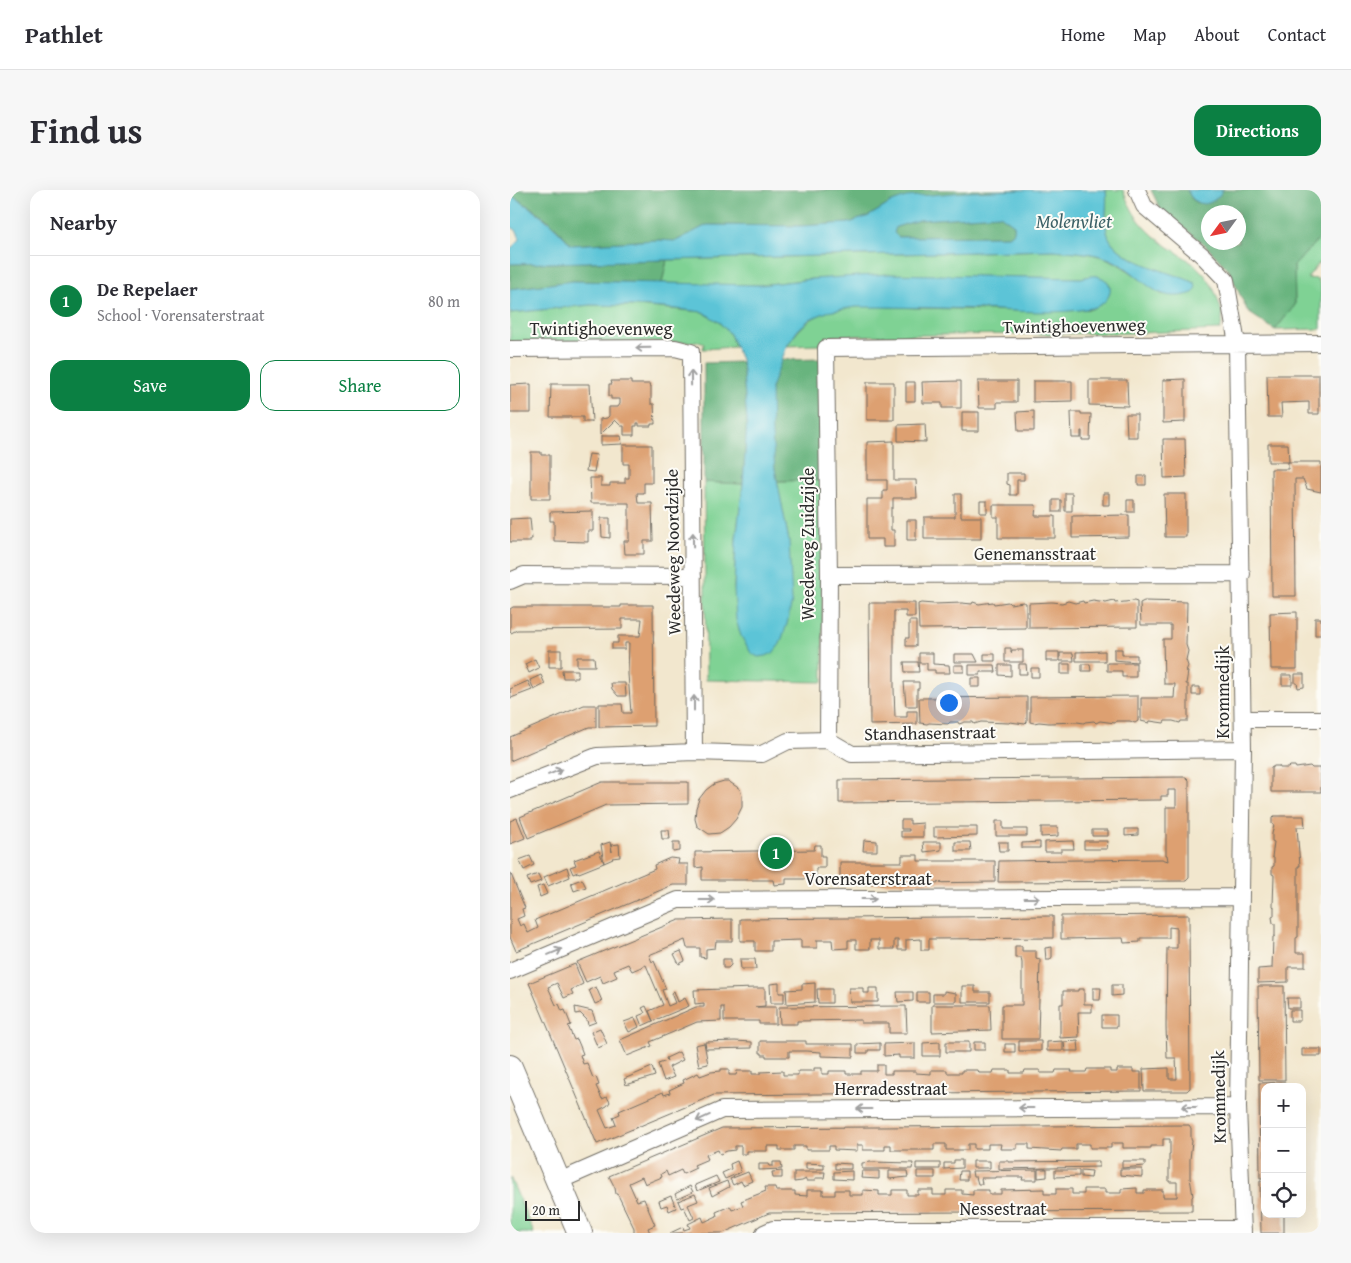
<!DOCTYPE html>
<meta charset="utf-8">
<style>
body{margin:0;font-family:"Gentium Book Plus",serif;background:#f7f7f7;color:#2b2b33}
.controls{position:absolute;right:15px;bottom:15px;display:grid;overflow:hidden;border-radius:10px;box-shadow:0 5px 20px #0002}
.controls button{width:45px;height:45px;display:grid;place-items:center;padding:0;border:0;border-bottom:1px solid #e1e1e2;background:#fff;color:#2b2b33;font:25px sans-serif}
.compass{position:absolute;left:691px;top:15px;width:45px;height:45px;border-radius:50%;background:#fff;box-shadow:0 5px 20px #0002;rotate:237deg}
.scale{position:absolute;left:15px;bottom:12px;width:55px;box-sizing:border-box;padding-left:5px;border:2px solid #2b2b2b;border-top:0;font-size:14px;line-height:18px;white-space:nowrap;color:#2b2b2b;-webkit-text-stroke:4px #fdfcf7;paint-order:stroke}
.you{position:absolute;left:438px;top:512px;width:18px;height:18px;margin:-12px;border:4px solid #fff;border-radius:50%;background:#1a73e8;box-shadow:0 0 0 8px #1a73e833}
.badge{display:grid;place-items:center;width:32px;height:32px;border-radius:50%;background:#0b8043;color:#fff;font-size:16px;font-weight:700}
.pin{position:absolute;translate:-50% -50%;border:2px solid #fff;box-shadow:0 1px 5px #0006}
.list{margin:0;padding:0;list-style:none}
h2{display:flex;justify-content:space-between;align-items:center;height:65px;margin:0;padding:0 20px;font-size:21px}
h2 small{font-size:16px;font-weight:400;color:#7c7c81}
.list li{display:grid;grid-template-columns:32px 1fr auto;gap:15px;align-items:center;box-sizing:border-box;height:90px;padding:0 20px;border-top:1px solid #e1e1e2}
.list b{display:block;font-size:19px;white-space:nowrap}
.list p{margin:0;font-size:16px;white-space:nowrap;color:#7c7c81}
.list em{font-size:16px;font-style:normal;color:#7c7c81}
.actions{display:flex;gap:10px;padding:15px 20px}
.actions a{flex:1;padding:11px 0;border:1px solid #0b8043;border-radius:15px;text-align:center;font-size:18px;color:#0b8043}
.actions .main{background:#0b8043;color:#fff}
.icon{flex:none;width:28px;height:28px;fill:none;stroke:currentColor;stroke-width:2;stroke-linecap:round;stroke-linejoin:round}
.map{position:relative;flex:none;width:811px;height:1043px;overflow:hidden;border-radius:15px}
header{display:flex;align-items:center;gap:30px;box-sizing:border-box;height:70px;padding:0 25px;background:#fff;border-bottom:1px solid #e1e1e2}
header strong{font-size:24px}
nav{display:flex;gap:28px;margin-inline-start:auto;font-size:18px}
.intro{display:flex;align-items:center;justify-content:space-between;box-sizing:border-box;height:120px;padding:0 30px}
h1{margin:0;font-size:35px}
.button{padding:12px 22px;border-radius:15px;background:#0b8043;color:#fff;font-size:18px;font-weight:700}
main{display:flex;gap:30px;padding:0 30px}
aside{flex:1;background:#fff;border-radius:15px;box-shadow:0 5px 20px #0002}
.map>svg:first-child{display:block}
.green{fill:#7fd294;stroke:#557e60}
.forest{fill:#67b47e;stroke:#497054;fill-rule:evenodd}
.water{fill:#5bc4d7;stroke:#437881;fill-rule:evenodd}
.building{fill:#dda071}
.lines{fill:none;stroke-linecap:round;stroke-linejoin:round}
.minor-casing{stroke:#716d64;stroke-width:18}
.secondary-casing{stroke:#716d64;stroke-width:26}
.minor{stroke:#fff;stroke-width:16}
.secondary{stroke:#fff;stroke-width:24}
.oneway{stroke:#a0a0a0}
.labels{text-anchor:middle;stroke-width:4;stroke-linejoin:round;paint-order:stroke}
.street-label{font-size:18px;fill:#2b2b2b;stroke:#fdfcf7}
.water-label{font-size:19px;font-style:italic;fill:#3c6167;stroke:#fdfcf7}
</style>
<header>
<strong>Pathlet</strong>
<nav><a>Home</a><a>Map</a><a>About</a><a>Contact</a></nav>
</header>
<div class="intro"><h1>Find us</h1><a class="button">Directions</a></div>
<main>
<aside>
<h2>Nearby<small></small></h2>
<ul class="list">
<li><span class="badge">1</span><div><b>De Repelaer</b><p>School · Vorensaterstraat</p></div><em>80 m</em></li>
</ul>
<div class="actions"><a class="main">Save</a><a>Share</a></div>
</aside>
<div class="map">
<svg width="811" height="1043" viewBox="0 0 811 1043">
<rect width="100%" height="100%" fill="#fdfcf7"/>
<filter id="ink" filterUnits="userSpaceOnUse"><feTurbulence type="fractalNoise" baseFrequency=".02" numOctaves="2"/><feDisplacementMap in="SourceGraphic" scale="10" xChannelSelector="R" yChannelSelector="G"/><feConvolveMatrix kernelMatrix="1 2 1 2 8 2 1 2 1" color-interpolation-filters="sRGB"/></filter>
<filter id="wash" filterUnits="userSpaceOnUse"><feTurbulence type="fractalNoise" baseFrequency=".0096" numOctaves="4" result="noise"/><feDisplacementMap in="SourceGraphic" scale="20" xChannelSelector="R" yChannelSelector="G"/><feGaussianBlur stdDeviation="1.12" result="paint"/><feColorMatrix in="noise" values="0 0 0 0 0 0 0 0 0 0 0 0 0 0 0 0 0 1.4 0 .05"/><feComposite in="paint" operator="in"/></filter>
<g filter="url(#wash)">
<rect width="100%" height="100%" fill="#f2e7ce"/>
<path class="green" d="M596 0H613C618 13 624 26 634 36 660 66 694 67 708 110 712 122 714 127 710 140L627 143 323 146 311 152V155L277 156C287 141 298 128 316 122 342 113 379 117 407 118 465 119 524 123 582 119L600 98C594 84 584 86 571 88L450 86 302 89 250 95H205L152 93 157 70 543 60C564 62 589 62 608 74 624 83 637 96 653 105L672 87C651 81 603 67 597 43 594 29 598 14 596 0Z
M811 46V73L808 74 797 88 808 89 811 97V139L765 140 785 115 784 76Z
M80 115 127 116 193 122 210 133 220 144 225 157 193 159 194 154 189 152H0V123Z
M312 290 313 492 196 490 194 292 233 294 226 349 224 399 279 351 267 291Z
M0 987 24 1043H0Z"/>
<path class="forest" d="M0 0H511L382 12 359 26 339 33 290 36 197 35 166 51 147 50 61 55C45 33 24 18 0 5Z
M641 0H677L682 9 687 13 711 4 713 0H811V46L784 76 785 115 765 140 738 122 718 79 694 54 651 20ZM698 22H728V52H698Z
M490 25 504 35C505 41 504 44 498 46L388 47 384 43 386 37 409 30Z
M157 70 152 93 63 91 0 99V74Z
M311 169 312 290 267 291C262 265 258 226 261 200 262 190 267 179 271 170Z
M232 172 237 231 233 294 194 292V173Z"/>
<path class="water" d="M512 0H596C598 14 594 29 597 42 603 71 663 82 685 93L686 99 683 103C646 115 636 89 608 73 589 62 564 62 543 60L0 74V59L10 49 7 41 0 36V5C24 19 44 34 61 55L147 50 166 51 197 35 290 36 339 33 359 26 382 12 396 7 455 2ZM490 25 504 35C505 41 504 44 498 46L388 47 384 43 386 37 409 30Z
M677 0H713C703 17 686 20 677 0Z
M379 84 571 88C577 87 585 84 590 87 609 94 599 115 582 118 548 125 506 121 471 119 429 118 387 117 345 117L317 122 300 129 288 140 277 156 261 198 262 245 265 279 279 351 282 411 277 434 270 454 263 463 256 466 248 467 241 463 231 446 226 430 224 399 226 349 233 294 237 231 232 172 220 144 210 133 193 122 166 119 127 116 80 115 0 123V99L63 91 250 95 302 89Z"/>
<g id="blocks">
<path class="building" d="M757 185H809V224H799V212L771 213 772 227H758Z
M675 189V232L653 233V190Z
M579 190H617L618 216 579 215Z
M101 191H121V194H140L139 196H141V214H144L145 234H141V236H129V233H127V236H124V245H114V236H111L105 230 90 245V229L97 228 99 226V217H108L110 214V209H101V206H99V194H102Z
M451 191V218H432V213H413L412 192Z
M468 191H507V212H487V218H469Z
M523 191H562V211L523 212Z
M357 192H384V230H357Z
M396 192H405V211H396Z
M21 194V223H0V195Z
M41 194H80L82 232H73V227H40Z
M524 221V241H508L507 222Z
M452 222H469V241H452Z
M561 222H571V224H581L580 250H572V241H571V248H562Z
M616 224H627V247H617Z
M415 234 416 252 388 251V235Z
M91 246H111L112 254 91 255Z
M653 249H675L676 287 654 288Z
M384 251V290H406L407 308H383V318H381V340H384V357H373V349H357V309H373V300H377V290H357V252Z
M758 254H778L779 272H758Z
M113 255H142V293H134V303H127L128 313H142L143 351H134V364H115L114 351H119V313H81L80 288H91V296H100V293H115V288H119V274H113Z
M21 262H31V265H40V309H21Z
M79 264 87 265 84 282 76 281Z
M778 272H811V302L797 299 793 289H785L786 406H762L761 279H778Z
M497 283H514V290H507V305H500V295L497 294Z
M628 286H636V295H628Z
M555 303H562V321H555Z
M593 303H599V315H593Z
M445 304H451V327H471V349H414V327H445Z
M654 304H676V347H655Z
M543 310H551V322H543Z
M617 310H624V322H617Z
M470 311H477V323H470Z
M483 315H526L525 326H545V348H488V327H483Z
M83 321V341H78V352L44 351V331H40V322Z
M619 325V347L562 348V326Z
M20 328 22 349H20V352H0V329Z
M91 328H100V348L92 347Z
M397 330H406V350H397Z
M558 411 565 413 573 411 574 413 583 411 596 413 604 411 605 413 624 411 627 412V437L519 438V413L542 412 552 413Z
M634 411 677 412 676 455 678 461 676 470 678 476 676 481 678 482 676 494H678V531H671L670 533 663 531H655L654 533 640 531 639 533 631 531V508H664L665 494H654L653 449H661V435H631L630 413Z
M463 412 469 414 483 412 484 414 498 412 500 414 513 412 516 413V438L409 439 408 414 411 413 424 414 452 413 462 414Z
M359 413H405V427H396V421H384V499L385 527H397V521H407V534L360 535Z
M111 415H143L144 536 89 537V514H112L113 523H121L118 484 119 453H115V459H102V453H108V446H130L132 429H112V439L7 440 1 443 0 440V419L3 417H111Z
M787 422V479H761L760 423Z
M805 428H811V445H805Z
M399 431H406V456H396V448H399Z
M495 458H501V463L502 460H513V472H495Z
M604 459H612V465H627V472L604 470Z
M39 460H51V477H39Z
M595 461V471H566V462Z
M536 462H549V471H536Z
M409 463H423V474L439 475 440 483H425V480H417V473H409Z
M550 463H563L564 471H550Z
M444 464H464L468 472H444Z
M474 464H485V471H474Z
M67 467H84L85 476H67Z
M25 469 29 478 19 483 15 474Z
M394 472H408L409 482H395Z
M597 473H626V487H612V481H597Z
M509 474H516L517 484H509Z
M551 474H560V484H551Z
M572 474H580L581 481H572Z
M444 475H454V482H444Z
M459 475H485L486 482H470V485H459Z
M489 475H501V486L489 485Z
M521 478H529V487H521Z
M52 480H68V488H53Z
M785 484H794V497L788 498 787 493H785Z
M31 485 35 494 24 500 20 490Z
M772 485H782V495H772Z
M461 488H470V497H461Z
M18 491 22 500 1 508 0 499Z
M394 492H409V499H407V516H396Z
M101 493H115L116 506H108L102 499Z
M682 497H690V505H682Z
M628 506V531L625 533 620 531H606L605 533 590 531 586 533 584 531 575 532 574 533 567 532 539 533 529 532 524 533 520 532V507Z
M517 507V532L515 534 500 532 499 533 471 532 464 534 463 532H455L449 534 448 532H440L438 534 419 533 417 534 410 533 409 508Z
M74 515H86V537H79L0 571V547Z
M764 576H769L770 578H778L780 576H785L786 578 800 576 802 578H811V602H761V578Z
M676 587 679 590V688L676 691 488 692 489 671 652 669 658 671 657 665H656V617H666V600H658V606H651V610L329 613V590Z
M214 591H218L230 599 232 606V617L226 629 219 637 210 643 199 644 187 636 185 629 186 618 189 609 196 600 204 594Z
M92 592H178V614L96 615 18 648 10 627Z
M764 626H794L795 637H787L790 676H788V747L786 748V763H795V777H778V792L748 793V779L762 778 763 747 765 746V734L763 733 762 727 764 726V717L763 716 764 685 762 684V677L764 676V668L762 667 764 652 762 651V644L764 635 762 634V628Z
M7 628 15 648 0 654V631Z
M391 630H400V634L413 633V647H391V641H399V639H391Z
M486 631H493V639H517V646H486Z
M424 637H467V646L424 647Z
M531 637H548V646L531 647Z
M615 639H628V645L615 646Z
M151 640H159L160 649H152Z
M582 640H598V646H582Z
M354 650 367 651V661H353Z
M563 651 564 659H551V662H535V652Z
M574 651H598L597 659H574Z
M100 652 102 662 101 655 109 654 110 667 102 668 103 669 94 673 91 655Z
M163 652H170V661L163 662Z
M413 652H431V660L414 662Z
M445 652H460L461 661H445Z
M488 652H498V661H489Z
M530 652V658H512V653Z
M305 655H311V666H315V678H306V689H276V694L264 695 263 690H192V680H193V677L185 678V662L304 660Z
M89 661 94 673 69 683 68 682 63 684 60 677 66 675 64 670Z
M392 665H408V671H485V692L330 694V672H392Z
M20 666 24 675 14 680 9 670Z
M160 668 169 669 168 674H178V695H163L6 761 0 747V682L15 718 12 719 14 726 7 729 10 736 14 734 18 743 28 738 25 730 145 679 144 675Z
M57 677 60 687 38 696 34 687Z
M28 684 31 691 20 695 17 688Z
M72 689 76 697 64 701 61 693Z
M33 695 37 704 30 707 27 697Z
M679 725 680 898 677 901H634L633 879 659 878V889H667L666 868H657L656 837 657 758H667V738L659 737V748H630V752L614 753 613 748 551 749V726Z
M543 726V748L419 749V760H411V749L396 750V760H388V750H384V759H369V750H360V759H346V750H338V758L323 759 322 750H307V758H291V750L261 751V761H245V751H230V729Z
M222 729V751H206L205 758 196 759V768L190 767V758H177L175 750 139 765 142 772 144 771 156 799 152 800 158 816 165 813 161 803 164 801 168 812 175 808 179 816 143 831 139 821 153 815 136 775 122 781 118 774 104 780 107 787 93 793 90 786 76 792 67 772 169 730Z
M505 756H512V761H526V768L530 769 528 849H492V815H512V773L511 768H505Z
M542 757V767L540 770H536L535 758Z
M171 761 175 771 169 774 164 764Z
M213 769H221V775L218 778H213Z
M230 769H245L246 779H231Z
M65 774 73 794 61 800 63 804 54 808 47 793 38 797 46 815 49 814 52 821 55 820 61 835 58 836 64 850 67 849 70 856 73 864 70 865 73 874 77 873 83 888 86 887 89 895 86 896 92 909 97 907 100 912 97 916 89 920 97 938 106 935 103 927 110 924 109 921 153 902 154 905 160 903 159 900 174 893 173 890 188 883 190 886 201 882 211 881V879H219V885H226L227 881H242V884H250V882L273 881V885H288V881H304V878H312V884H319V881H336V884H351V881H367V875H374V884H382V881H406V883L421 884V880H437V883H452V880H468L469 883H483L484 880H500V883H514L515 880H530V883H545L546 880H562L561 882H576L577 879H600V882H607V879H623V882H631V901L204 905 87 954 19 793Z
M269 793V803H274V813H261L260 794Z
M305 793V812L277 814 276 800 292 799V794Z
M602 795H612V805L602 806Z
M452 796H465V802H480V812H452Z
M748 796H774L775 890H749Z
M86 797 92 811 85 814 79 800Z
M245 798H255V816L245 817H266V834H249V831H214V817H211V831L187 832 140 852 142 856 117 866 110 850 186 817H194V813L185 814 184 800Z
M339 798H353V803H359V798H368V812H340Z
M583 798H591L590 810H583Z
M307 799H322V813H308Z
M568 799H574V814H582V822H568L569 847 550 848V814H553V801H568Z
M434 801 446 803V812H423V804H434Z
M387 802H403V811L388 812Z
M407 802H419V812H407Z
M777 808H790V818H778Z
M422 815H480L481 840 422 842Z
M136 816 143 831 132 836 128 826 135 823 132 818Z
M396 816 397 843H379V833H351V830L287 831V834H270L269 817Z
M65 817 82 821 86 832 78 835 77 830 70 823 66 824Z
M780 820H790V831H780Z
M592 825H607V837H592Z
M125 828 129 837 119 842 114 832Z
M90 838 97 854 88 858 81 842Z
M225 851 242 852V858L196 859 195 852Z
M250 851H296V854H343V867L311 866V862L297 861H279V867H256V865H252V863H250Z
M509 851H531V861H509Z
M553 851V861H537V852Z
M568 851 569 861H555L554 852Z
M430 852V866H413V853Z
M436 852H459V862H436Z
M464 852H475V860H464Z
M194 853 198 874 189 876 185 855Z
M370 853V860H358V863H347V854Z
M405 853V868H389V865L374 866V854Z
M495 854H505V862H495Z
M792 859H811V866H792Z
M169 862 173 870 159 877 164 887 154 891 148 874 157 871 156 868Z
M142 877 145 886 116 895 114 889Z
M775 892V897H755V988H750L749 893Z
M679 935 681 938V949L682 951 680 969V988L683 1006 682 1007V1021L259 1023 213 1043H160L173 1037 174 1040 180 1038 178 1034 192 1027 194 1032 207 1026 206 1022 220 1016 222 1020 233 1016 231 1011 256 1001 255 997H265L266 1001H285V1005L297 1006V1000H313V1005H325V1000H339V1005H353V1000L369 1001V1005H382V1000H397V1005H408V1000H423V1005H436V1000H452V1004L463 1005V1000H479V1004H491V1000L534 999V1004H546V999H562V1004H574V999H595V1003H611V999L627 998V1003H634V1000H653V1007H667V992H659V964H660V949H653V956H641V958H613V953H601V958H580V954H566V959H552L551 961 519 959V954H507V959H490L491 954H478V959H464V954H458V960H436V954H424V960H381V955H375V960H353V955H347V961L324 960V956H319V960H296V956H284V960H269V956H257V961H237V964H231V956H225V960L217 961 210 964 208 960 196 965 198 969 184 975 186 978 173 984 171 980 158 986 156 981 151 984 152 987 135 994 132 987 119 993 127 1011 134 1009 139 1021 145 1035 138 1038 140 1043H124V1038L108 1005 106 1004 105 998 99 986 212 938Z
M444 970H452V978L434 979V973H444Z
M227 971 231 982 215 989 212 983 221 979 220 974Z
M463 971H480V978H463Z
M489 971H499V972L589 971V977L489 979Z
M612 971H635V976L612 978Z
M263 972H271L272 979 249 980V974H258L259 976H263Z
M361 972 403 973 402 979H352V973Z
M296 973 314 974V979H296Z
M325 973 341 974V979H325Z
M406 973H430V979H406Z
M528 979H537V987L528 988Z
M610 979H632V987L610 985Z
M527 980V990H512L513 987H485V988H471L472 994H468L466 987H463L462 981Z
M545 980H569V986L545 987Z
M571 980 582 981 581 988 571 987Z
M272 981V988H263L262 982Z
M342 981V990L324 989V982Z
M352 981H369V989L351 988Z
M379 981H397L398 987 379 989Z
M407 981H425V988H407Z
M450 981H457V990H449Z
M238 982 242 991 233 995 231 991 223 995 220 989Z
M284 982H315L314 988H305V991H296V989L292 991 284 992Z
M206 986 209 992 187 1001 185 995Z
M217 991 219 997 202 1006 199 998Z
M750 991H755V1024H774V1043H751Z
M180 996 183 1002 167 1009 165 1004Z
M185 1004 188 1011 178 1015 184 1028 180 1030 174 1017 171 1018 168 1011Z
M161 1006 166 1018 159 1021 157 1015 151 1017 149 1011Z"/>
</g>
</g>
<g filter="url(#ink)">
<use href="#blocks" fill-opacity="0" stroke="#716d64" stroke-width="1"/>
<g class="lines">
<g class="minor-casing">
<path id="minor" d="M627 0 634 16 693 66 716 90 727 154 733 559 728 917 733 1043
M0 159 165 158 181 162 184 562
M319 385 732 384
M0 391 14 385 183 386
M733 529H811
M318 550 319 385 316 158 811 153
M0 600 87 566 184 562 252 564 278 551 318 550 342 564 733 559
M0 781 168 710 731 707
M49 991 212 920 728 917
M254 1043 263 1039H733"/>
</g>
<g class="secondary-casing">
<path id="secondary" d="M0 877 70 1043"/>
</g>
<use href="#minor" class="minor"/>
<use href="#secondary" class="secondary"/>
</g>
<defs><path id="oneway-shaft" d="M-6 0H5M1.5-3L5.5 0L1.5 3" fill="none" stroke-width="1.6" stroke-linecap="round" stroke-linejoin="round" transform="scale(1.25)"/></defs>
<g class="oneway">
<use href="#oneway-shaft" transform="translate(133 158) rotate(179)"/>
<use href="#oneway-shaft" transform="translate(181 188) rotate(-91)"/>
<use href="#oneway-shaft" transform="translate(183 350) rotate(-91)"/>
<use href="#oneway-shaft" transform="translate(184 513) rotate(-90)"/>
<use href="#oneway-shaft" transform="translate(45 582) rotate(-22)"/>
<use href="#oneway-shaft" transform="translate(522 708)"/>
<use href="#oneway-shaft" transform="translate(359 709)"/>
<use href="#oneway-shaft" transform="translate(197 710)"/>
<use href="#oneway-shaft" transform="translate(45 762) rotate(-23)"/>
<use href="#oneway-shaft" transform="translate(679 917) rotate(180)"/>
<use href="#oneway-shaft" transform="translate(516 918) rotate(180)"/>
<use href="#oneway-shaft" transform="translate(354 919) rotate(180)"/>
<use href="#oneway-shaft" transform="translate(193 928) rotate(156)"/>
</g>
</g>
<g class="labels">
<g class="street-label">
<text transform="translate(564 136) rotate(-1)" y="6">Twintighoevenweg</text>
<text x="91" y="145">Twintighoevenweg</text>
<text transform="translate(298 354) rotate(-90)" y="6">Weedeweg Zuidzijde</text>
<text transform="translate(163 362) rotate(-91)" y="6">Weedeweg Noordzijde</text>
<text x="525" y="370">Genemansstraat</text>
<text transform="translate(713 502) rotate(-90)" y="6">Krommedijk</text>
<text transform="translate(420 543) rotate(-1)" y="6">Standhasenstraat</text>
<text x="358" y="695">Vorensaterstraat</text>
<text x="381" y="905">Herradesstraat</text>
<text transform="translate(709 907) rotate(-91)" y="6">Krommedijk</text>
<text x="493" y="1025">Nessestraat</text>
</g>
<g class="water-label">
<text x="564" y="38">Molenvliet</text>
</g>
</g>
</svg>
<div class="controls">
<button>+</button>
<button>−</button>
<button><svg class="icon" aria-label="locate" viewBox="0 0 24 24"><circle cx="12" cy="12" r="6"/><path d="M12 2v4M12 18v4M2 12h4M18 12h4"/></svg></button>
</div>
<svg class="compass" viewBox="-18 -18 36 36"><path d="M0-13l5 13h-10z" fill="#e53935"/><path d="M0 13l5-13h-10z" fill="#7c7c81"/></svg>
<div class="scale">20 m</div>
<div class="you"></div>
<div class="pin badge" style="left:266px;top:663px">1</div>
</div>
</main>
